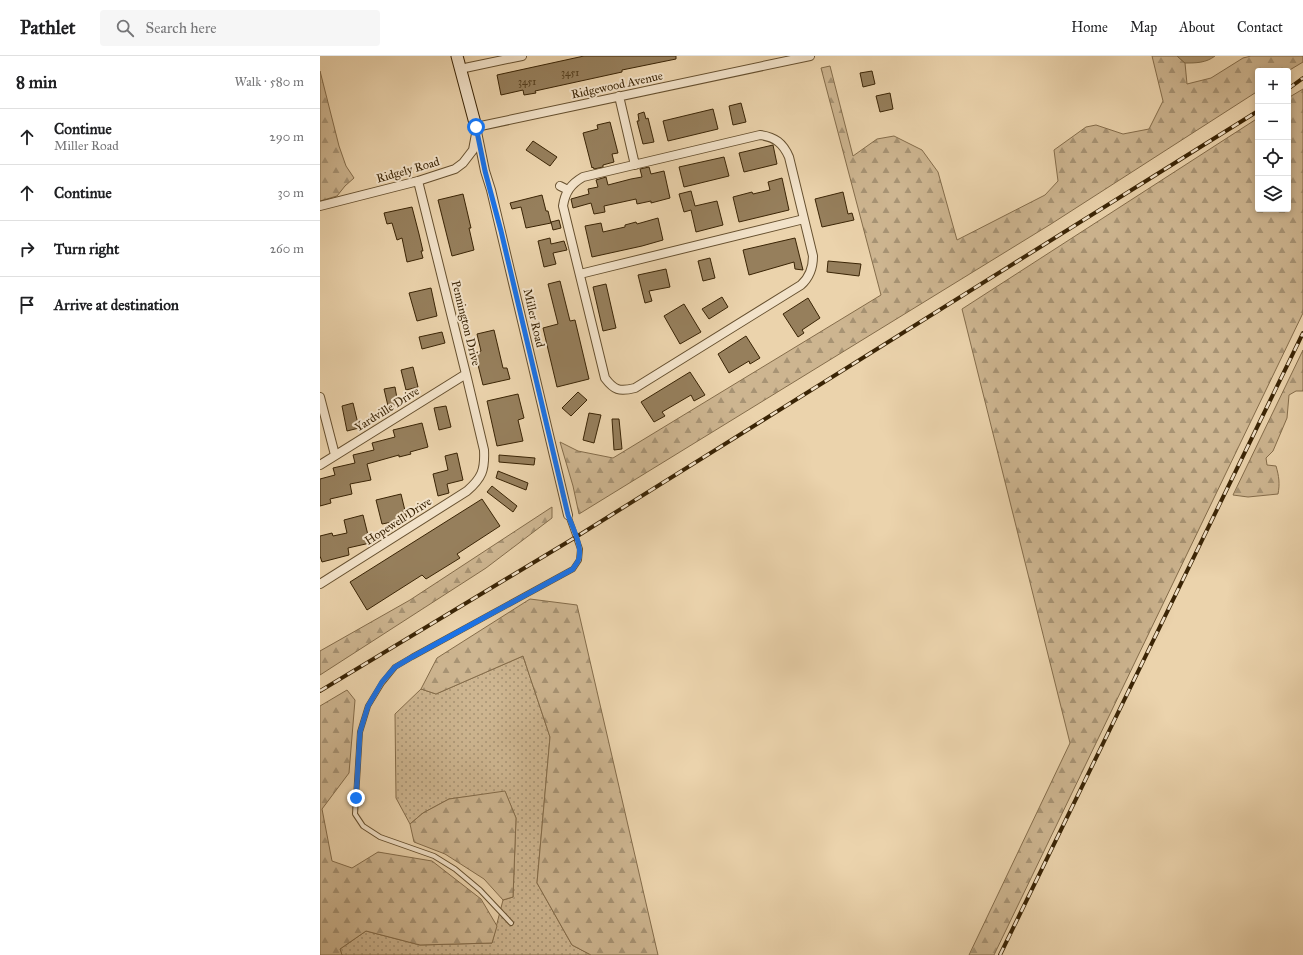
<!DOCTYPE html>
<meta charset="utf-8">
<style>
body{margin:0;font-family:"IM FELL Great Primer",serif;background:#f6f6f6;color:#202124}
.controls{position:absolute;right:12px;top:12px;display:grid;overflow:hidden;border-radius:4px;box-shadow:0 2px 6px #0003}
.controls button{width:36px;height:36px;display:grid;place-items:center;padding:0;border:0;border-bottom:1px solid #e0e0e0;background:#fff;color:#202124;font:20px sans-serif}
.stop{position:absolute;width:12px;height:12px;margin:-9px;border:3px solid #1a73e8;border-radius:50%;background:#fff}
.stop.end{background:#1a73e8;border-color:#fff;box-shadow:0 1px 4px #0008}
.list{margin:0;padding:0;list-style:none}
h2{display:flex;justify-content:space-between;align-items:center;height:52px;margin:0;padding:0 16px;font-size:17px}
h2 small{font-size:13px;font-weight:400;color:#757577}
.list li{display:grid;grid-template-columns:26px 1fr auto;gap:12px;align-items:center;box-sizing:border-box;height:56px;padding:0 16px;border-top:1px solid #e0e0e0}
.list b{display:block;font-size:15px;white-space:nowrap}
.list p{margin:0;font-size:13px;white-space:nowrap;color:#757577}
.list em{font-size:13px;font-style:normal;color:#757577}
.icon{flex:none;width:22px;height:22px;fill:none;stroke:currentColor;stroke-width:2;stroke-linecap:round;stroke-linejoin:round}
.map{position:relative;flex:none;width:983px;height:899px;overflow:hidden}
header{display:flex;align-items:center;gap:24px;box-sizing:border-box;height:56px;padding:0 20px;background:#fff;border-bottom:1px solid #e0e0e0}
header strong{font-size:19px}
nav{display:flex;gap:22px;margin-inline-start:auto;font-size:14px}
.search{width:280px;height:36px;background:#f6f6f6;display:flex;align-items:center;gap:10px;box-sizing:border-box;padding:0 14px;border-radius:4px;color:#757577;font-size:15px}
main{display:flex}
aside{flex:1;background:#fff}
.map>svg:first-child{display:block}
.grass{fill:url(#grass-dots);stroke:#846c4a}
.forest{fill:url(#forest-firs);stroke:#846c4a}
.water{fill:#af9873;stroke:#806a47}
.building{fill:#967f5c;stroke:#3a2405}
.lines{fill:none;stroke-linecap:round;stroke-linejoin:round}
.lane-casing{stroke:#66502f;stroke-width:6}
.street-casing{stroke:#66502f;stroke-width:10}
.secondary-casing{stroke:#3a2405;stroke-width:13}
.lane{stroke:#f2e2c9;stroke-width:4}
.street{stroke:#f2e2c9;stroke-width:8}
.secondary{stroke:#f2e2c9;stroke-width:11}
.rail-casing{stroke:#3a2405;stroke-width:4}
.rail{stroke:#f2e2c9;stroke-width:2.5;stroke-dasharray:8;stroke-linecap:butt}
.route{stroke:#1a73e8;stroke-width:5}
.labels{text-anchor:middle;stroke-width:4;stroke-linejoin:round;paint-order:stroke}
.number-label{font-size:10px;fill:#513b1b}
.street-label{font-size:12px;fill:#3a2405;stroke:#f2e2c9}
</style>
<header>
<strong>Pathlet</strong>
<div class="search"><svg class="icon" aria-label="search" viewBox="0 0 24 24"><circle cx="10" cy="10" r="6"/><path d="M15 15l6 6"/></svg>Search here</div>
<nav><a>Home</a><a>Map</a><a>About</a><a>Contact</a></nav>
</header>
<main>
<aside>
<h2>8 min<small>Walk · 580 m</small></h2>
<ul class="list">
<li><svg class="icon" aria-label="ahead" viewBox="0 0 24 24"><path d="M12 20V5M6 11l6-6 6 6"/></svg><div><b>Continue</b><p>Miller Road</p></div><em>290 m</em></li>
<li><svg class="icon" aria-label="ahead" viewBox="0 0 24 24"><path d="M12 20V5M6 11l6-6 6 6"/></svg><div><b>Continue</b></div><em>30 m</em></li>
<li><svg class="icon" aria-label="right" viewBox="0 0 24 24"><path d="M7 20v-9h11M14 6l5 5-5 5"/></svg><div><b>Turn right</b></div><em>260 m</em></li>
<li><svg class="icon" aria-label="arrive" viewBox="0 0 24 24"><path d="M6 21V4h12l-3 4 3 4H6"/></svg><div><b>Arrive at destination</b></div></li>
</ul>
</aside>
<div class="map">
<svg width="983" height="899" viewBox="0 0 983 899">
<defs>
<pattern id="grass-dots" width="8" height="8" patternUnits="userSpaceOnUse"><rect width="8" height="8" fill="#cdb590"/><path d="M2 2h.1M6 6h.1" fill="none" stroke="#a79374" stroke-width="1.8" stroke-linecap="round"/></pattern>
<pattern id="forest-firs" width="22" height="20" patternUnits="userSpaceOnUse"><rect width="22" height="20" fill="#cdb590"/><path d="M5 1l3.5 6h-7zM16 11l3.5 6h-7z" fill="#a79374"/></pattern>
</defs>
<rect width="100%" height="100%" fill="#ebd3ac"/>
<filter id="stains"><feTurbulence type="fractalNoise" baseFrequency=".005" numOctaves="4"/><feColorMatrix values="0 0 0 0 .2 0 0 0 0 .09 0 0 0 0 .02 0 0 0 .5 -.17"/></filter>
<radialGradient id="worn" r=".72"><stop offset=".6" stop-color="#630" stop-opacity="0"/><stop offset="1" stop-color="#630" stop-opacity=".3"/></radialGradient>
<path class="grass" d="M203 600 230 681 217 827 252 889 271 899H22L20 893 46 875 100 889 172 887 183 844 193 841 196 762 185 736 129 743 103 757 90 768 76 742 75 658 101 633 116 638Z"/>
<path class="forest" d="M832 0H857L865 7 867 28 891 22 923 2 931 0H983V6L968 15H938V35L731 168 259 458 253 430 240 386 258 395 293 402 561 239 501 12 510 10 533 100 557 83 574 80 602 94 618 116 637 184 725 139 738 125 734 94 766 71 776 69 803 78 829 73 843 45Z
M0 15 19 90 26 110 34 122 25 130 17 140 0 145Z
M983 33V257L674 899H649L750 687 642 253 938 62V153H968V42Z
M983 294V335H976L969 339 967 362 953 395 946 402 947 409 956 410C959 420 960 428 958 438L928 441 913 439Z
M232 451V462L166 512 0 619V595L90 544Z
M210 543 257 549 338 899H271L252 889 217 827 230 681 203 600 116 638 101 633 117 602Z
M27 634 35 644 29 717 2 753 12 805 32 812 58 796 112 805 161 843 177 870 172 887 100 889 46 875 20 893 22 899H0V650Z
M185 735 196 762 193 841 183 844 164 823 125 798 94 786 90 768 103 757 129 743Z"/>
<path class="water" d="M857 0H895C886 7 876 7 865 7Z"/>
<path class="building" d="M264 0H356V3L302 14V16L215 35 216 37 204 39 203 34 181 39 177 19Z
M552 15 555 28 543 31 540 17Z
M570 37 573 53 560 56 556 40Z
M421 47 426 66 413 69 409 50Z
M393 53 398 73 348 85 343 65Z
M324 56 326 63 328 62 334 86 323 88 317 65H319L318 58Z
M290 66 298 97 292 98 294 106 283 109V111L274 113 273 111 272 112 263 77 278 73 277 69Z
M213 85 237 101 230 110 206 94Z
M453 89 457 108 424 116 419 97Z
M404 101 409 120 364 131 359 111Z
M329 111 331 118 344 115 350 142 331 147V145L317 148 316 143 284 150 285 156 274 158 271 147 253 152 251 143 269 138 268 133 278 131 276 124 286 121 288 129 311 123 322 121 320 113Z
M462 122 469 154 419 166 413 141 432 136 433 138 450 134 448 126Z
M371 135 375 150 397 145 403 169 376 176 371 154 364 156 359 138Z
M523 136 528 158 532 157 534 164 502 171 495 143Z
M143 138 151 172H149L154 194 132 200 118 144Z
M222 139 226 155H228L231 167 206 172 201 151 192 153 190 147Z
M92 151 99 178 103 195H101L103 202 87 206 82 182 77 184 72 167 67 168 64 157Z
M338 162 343 184 322 190 272 201 265 170 281 167 283 176 305 171V169L316 166 317 168Z
M239 164 241 172 233 174 231 166Z
M230 182 231 188 244 185 247 194 233 197 236 208 224 211 218 185Z
M475 182 483 214 475 213 474 206 429 219 423 194Z
M390 202 395 222 383 225 378 205Z
M508 205 541 208 539 220 507 216Z
M346 213 350 231 329 235 332 245 325 247 318 219Z
M240 225 250 265 255 264 269 323 237 331 223 272 238 268 228 228Z
M286 228 296 272 283 275 273 231Z
M111 232 117 260 97 265 89 237Z
M402 241 408 251 389 263 382 253Z
M488 242 500 262 482 274 484 277 478 281 463 258Z
M364 248 381 276 360 288 344 260Z
M174 274 183 312H187L190 323 163 329 155 297 161 295 157 278Z
M122 276 125 287 102 293 99 281Z
M426 280 440 302 430 308 429 305 409 317 398 298Z
M93 311 98 331 86 334 81 314Z
M370 316 385 339 374 345 371 339 342 356 345 360 334 366 321 346Z
M75 331 78 348 68 350 64 333Z
M258 336 267 344 251 360 242 352Z
M198 338 204 362 198 364 203 385 177 390 167 345Z
M33 347 39 372 27 375 22 350Z
M126 350 131 371 119 374 114 352Z
M269 357 281 359 274 387 263 384Z
M292 363H299L302 393 294 394Z
M102 367 108 391 90 396 91 398 79 401V399L47 408 51 424 30 428 32 438 10 443 11 447 0 450V423L15 419 13 412 35 407 33 399 54 394 52 387 75 381 73 374Z
M137 397 143 424 127 428 129 437 118 440 113 418 128 414 125 400Z
M179 399 215 402 214 409 179 406Z
M178 415 208 427 206 434 176 422Z
M172 430 197 450 193 456 167 436Z
M81 438 87 463 62 468 56 444Z
M162 443 180 470 137 498 140 502 106 523 102 519 47 554 30 526Z
M43 459 50 487 28 492 29 499 2 506 0 500V480L12 477 13 480 27 477 24 464Z"/>
<g class="lines">
<g class="lane-casing">
<path id="lane" d="M191 867 160 834 135 813 114 800 60 781 43 770 35 758 40 676 48 650 62 627 75 611 92 601 253 513 259 504 260 493 248 459"/>
</g>
<g class="street-casing">
<path id="street" d="M140 13 202 0
M299 40 315 109
M156 71 165 115 171 134 248 459
M156 71 490 0
M440 79C455 81 463 87 469 101L493 200C493 212 490 221 481 229L315 332C299 336 294 334 285 322L243 150C245 136 251 128 263 121Z
M240 130 248 134
M0 150 98 125 135 113 143 107 153 94 156 78
M260 218 484 163
M0 341 15 399
M0 409 146 318
M0 528 147 435C162 422 165 414 164 394L146 318 98 125"/>
</g>
<g class="secondary-casing">
<path id="secondary" d="M137 0 156 71"/>
</g>
<use href="#lane" class="lane"/>
<use href="#street" class="street"/>
<use href="#secondary" class="secondary"/>
<g class="rail-casing">
<path id="rail" d="M968 33 983 22
M0 635 256 481 938 55
M680 899 983 277"/>
</g>
<use href="#rail" class="rail"/>
</g>
<g class="lines">
<path class="route" d="M36 742 40 676 48 650 62 626 75 611 92 601 253 513C254 510 257 508 258 505 264 492 252 471 248 459L181 175 165 115 156 71"/>
</g>
<g class="labels">
<g class="number-label">
<text x="250" y="20">3451</text>
<text x="207" y="29">3451</text>
</g>
<g class="street-label">
<text transform="translate(297 29) rotate(-12)" y="4">Ridgewood Avenue</text>
<text transform="translate(88 114) rotate(-16)" y="4">Ridgely Road</text>
<text transform="translate(214 262) rotate(77)" y="4">Miller Road</text>
<text transform="translate(146 267) rotate(76)" y="4">Pennington Drive</text>
<text transform="translate(67 353) rotate(-32)" y="4">Yardville Drive</text>
<text transform="translate(78 465) rotate(-33)" y="4">Hopewell Drive</text>
</g>
</g>
<rect width="100%" height="100%" filter="url(#stains)"/>
<rect width="100%" height="100%" fill="url(#worn)"/>
</svg>
<div class="controls">
<button>+</button>
<button>−</button>
<button><svg class="icon" aria-label="locate" viewBox="0 0 24 24"><circle cx="12" cy="12" r="6"/><path d="M12 2v4M12 18v4M2 12h4M18 12h4"/></svg></button>
<button><svg class="icon" aria-label="layers" viewBox="0 0 24 24"><path d="M12 4l9 5-9 5-9-5zM3 14l9 5 9-5"/></svg></button>
</div>
<div class="stop" style="left:156px;top:71px"></div>
<div class="stop end" style="left:36px;top:742px"></div>
</div>
</main>
